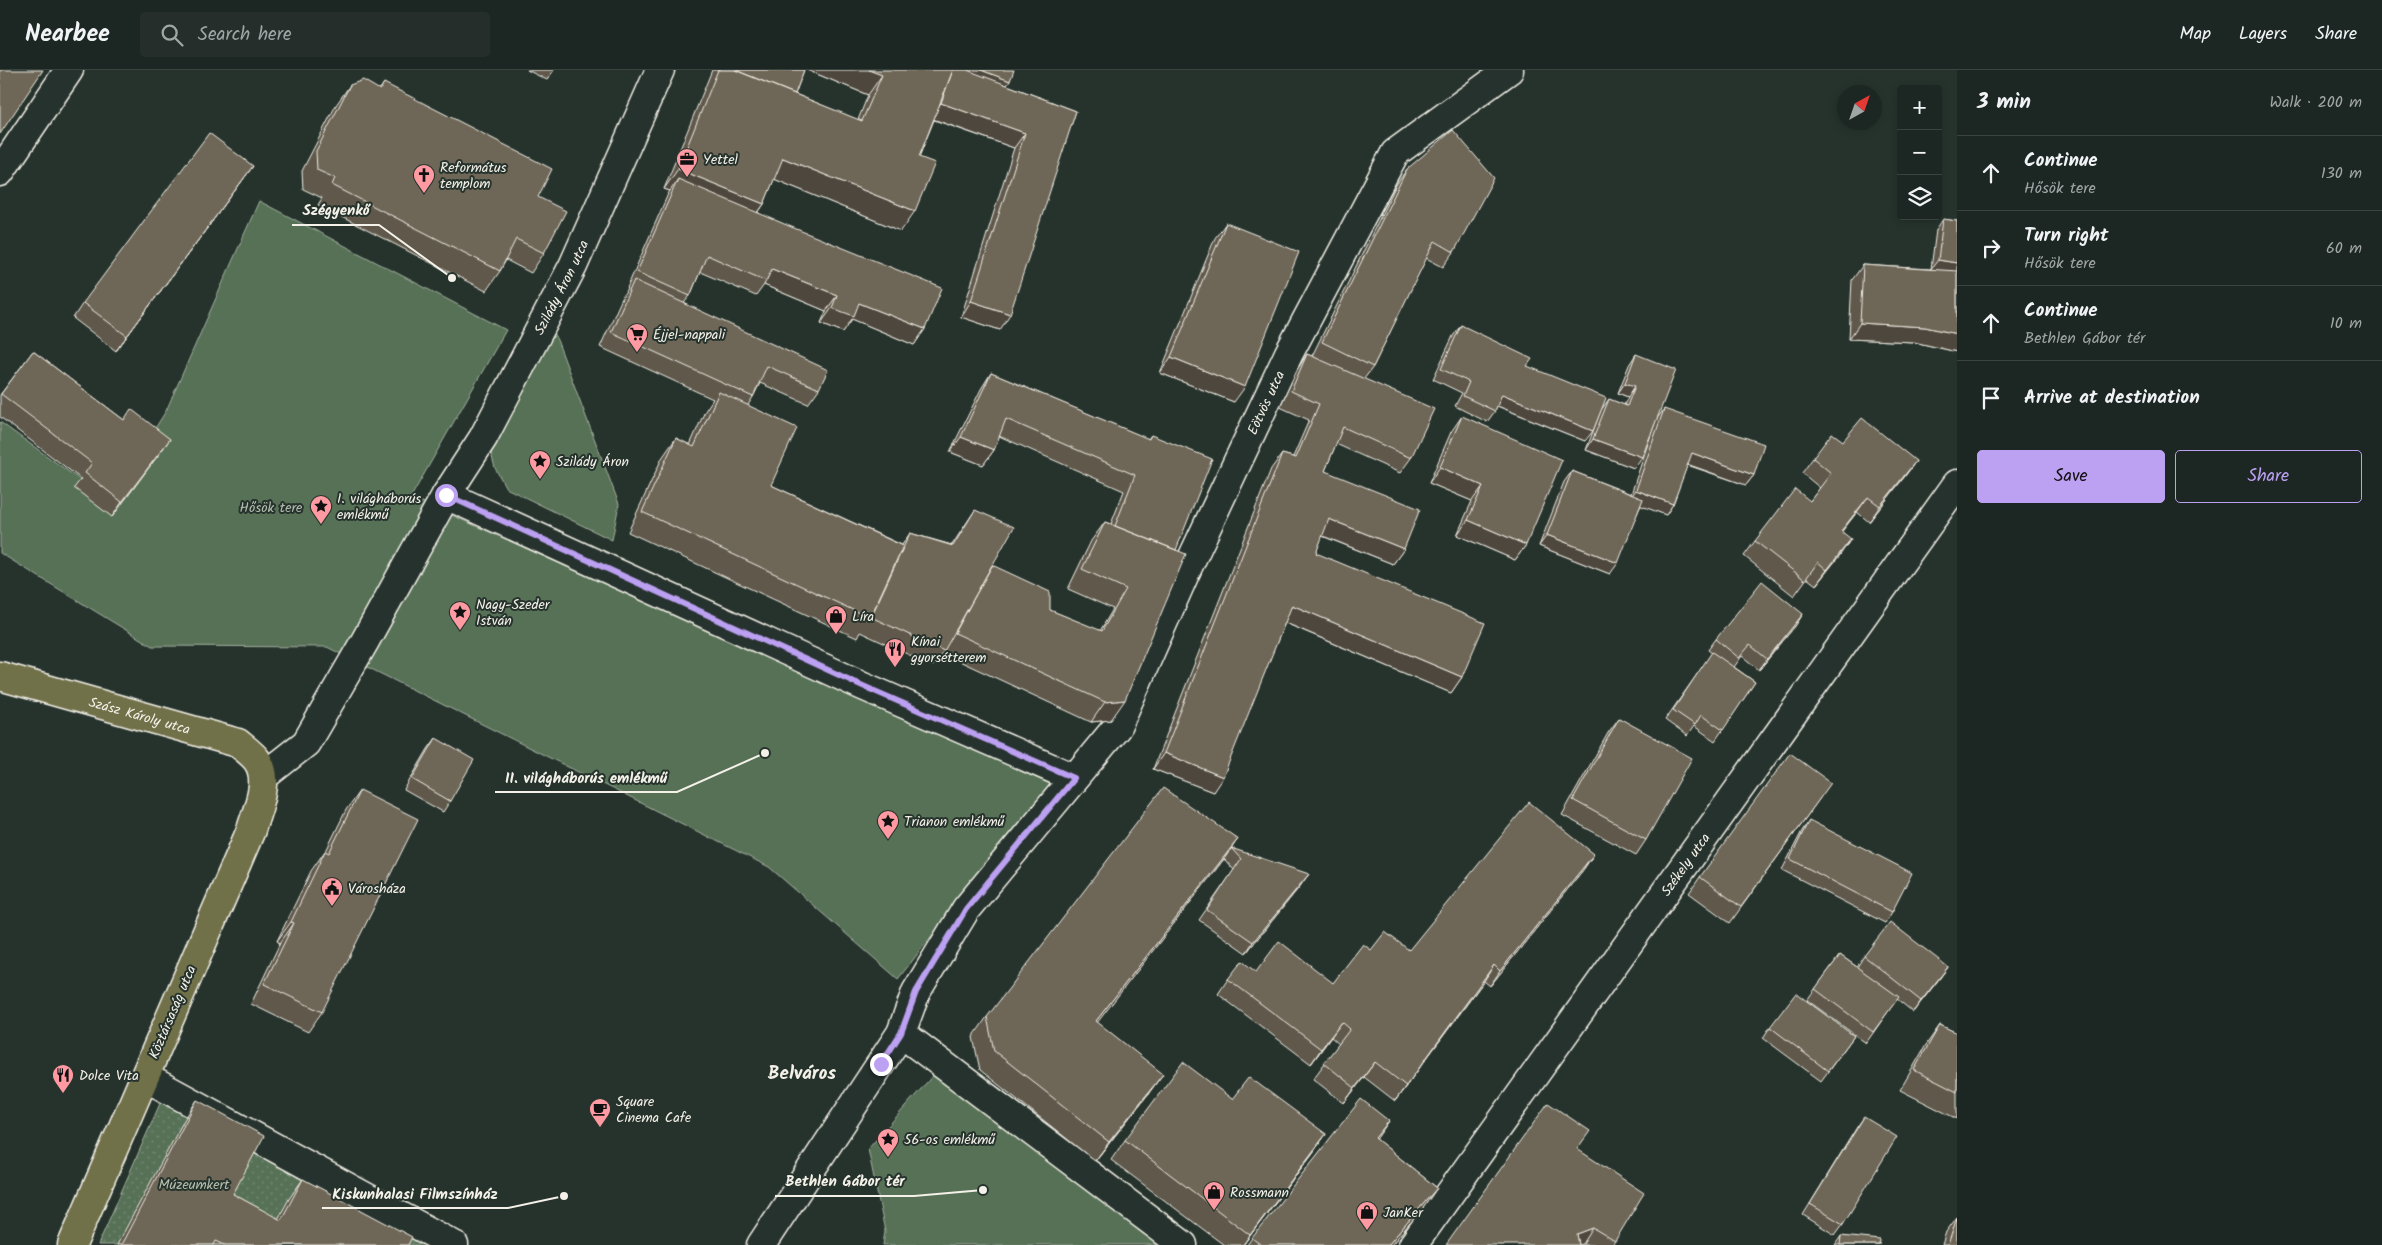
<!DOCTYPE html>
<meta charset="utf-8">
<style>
body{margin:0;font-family:Kalam,sans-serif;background:#252e2a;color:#f1f3f6}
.controls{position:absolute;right:15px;top:15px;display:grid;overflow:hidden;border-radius:5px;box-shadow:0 2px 8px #0003}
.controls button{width:45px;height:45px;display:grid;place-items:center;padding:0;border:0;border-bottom:1px solid #3a4340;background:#1c2622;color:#f1f3f6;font:25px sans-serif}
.compass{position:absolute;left:1837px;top:15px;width:45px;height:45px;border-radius:50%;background:#1c2622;box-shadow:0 2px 8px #0003;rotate:40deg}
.stop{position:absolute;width:15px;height:15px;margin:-11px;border:4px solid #bca0f2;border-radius:50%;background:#fff}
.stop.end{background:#bca0f2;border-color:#fff;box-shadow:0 1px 5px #0008}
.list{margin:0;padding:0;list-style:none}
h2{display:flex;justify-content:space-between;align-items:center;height:65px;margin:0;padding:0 20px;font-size:21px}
h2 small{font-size:16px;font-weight:400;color:#a0a5a5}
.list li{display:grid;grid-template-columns:32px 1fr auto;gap:15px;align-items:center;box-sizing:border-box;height:75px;padding:0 20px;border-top:1px solid #3a4340}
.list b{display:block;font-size:19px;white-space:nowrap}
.list p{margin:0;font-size:16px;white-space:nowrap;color:#a0a5a5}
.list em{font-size:16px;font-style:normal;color:#a0a5a5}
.actions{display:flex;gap:10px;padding:15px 20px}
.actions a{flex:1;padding:11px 0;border:1px solid #bca0f2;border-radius:5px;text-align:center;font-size:18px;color:#bca0f2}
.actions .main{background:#bca0f2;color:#111}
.icon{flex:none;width:28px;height:28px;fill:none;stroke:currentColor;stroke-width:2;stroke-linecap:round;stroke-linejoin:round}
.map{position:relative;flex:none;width:1957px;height:1175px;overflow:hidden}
header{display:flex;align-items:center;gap:30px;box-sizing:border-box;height:70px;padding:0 25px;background:#1c2622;border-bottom:1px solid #3a4340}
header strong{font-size:24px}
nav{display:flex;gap:28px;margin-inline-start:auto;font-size:18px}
.search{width:350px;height:45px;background:#252e2a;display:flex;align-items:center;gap:12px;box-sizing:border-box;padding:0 18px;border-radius:5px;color:#a0a5a5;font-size:19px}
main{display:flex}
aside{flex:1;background:#1c2622}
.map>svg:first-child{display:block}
.green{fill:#567157;stroke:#a5b1a0}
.garden{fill:url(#garden-dots);stroke:#a5b1a0}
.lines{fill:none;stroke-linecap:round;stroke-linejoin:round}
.minor-casing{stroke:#f4f1e8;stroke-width:31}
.major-casing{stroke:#f4f1e8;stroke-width:31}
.minor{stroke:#26332d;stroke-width:28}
.major{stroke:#70704a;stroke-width:28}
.wall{fill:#5f584b;stroke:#f4f1e8}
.shaded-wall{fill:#4d473d;stroke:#f4f1e8}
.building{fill:#6e6657;stroke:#f4f1e8}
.route{stroke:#bca0f2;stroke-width:6}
.labels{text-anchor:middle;stroke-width:4;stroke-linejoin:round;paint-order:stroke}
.poi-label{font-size:14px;fill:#f4f1e8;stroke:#26332d;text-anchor:start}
.street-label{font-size:14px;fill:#f4f1e8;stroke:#26332d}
.park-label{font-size:14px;fill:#b5beae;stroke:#26332d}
.district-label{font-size:19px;font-weight:bold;fill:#f4f1e8;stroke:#26332d}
.leader{fill:none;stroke:#f4f1e8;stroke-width:2}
.callout-dot{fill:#f4f1e8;stroke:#26332d;stroke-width:2}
.callout-label{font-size:15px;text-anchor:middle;font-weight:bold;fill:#f4f1e8;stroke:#26332d;stroke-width:4;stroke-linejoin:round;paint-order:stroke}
</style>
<header>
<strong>Nearbee</strong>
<div class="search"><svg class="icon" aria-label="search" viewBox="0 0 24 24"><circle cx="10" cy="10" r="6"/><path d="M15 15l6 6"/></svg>Search here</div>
<nav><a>Map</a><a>Layers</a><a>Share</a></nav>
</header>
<main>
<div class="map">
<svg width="1957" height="1175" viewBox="0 0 1957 1175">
<defs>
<pattern id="garden-dots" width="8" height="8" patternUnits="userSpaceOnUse" patternTransform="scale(1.25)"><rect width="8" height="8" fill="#567157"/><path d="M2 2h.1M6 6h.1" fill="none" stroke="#6f866f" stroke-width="1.8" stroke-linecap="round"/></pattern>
</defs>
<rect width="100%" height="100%" fill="#26332d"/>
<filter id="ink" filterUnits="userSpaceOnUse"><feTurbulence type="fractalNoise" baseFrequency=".02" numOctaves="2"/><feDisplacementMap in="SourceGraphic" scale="10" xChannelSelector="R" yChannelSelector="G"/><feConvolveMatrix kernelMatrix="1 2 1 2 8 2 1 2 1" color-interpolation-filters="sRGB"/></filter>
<g filter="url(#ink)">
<path class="green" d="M259 131 506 260 411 427 1051 713 898 909 769 797 327 577 152 576 0 483V352L109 431 166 341Z
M554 262 619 434 612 470 506 418 495 398 490 379Z
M936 1002 1160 1175H883L885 1161 868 1079Z"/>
<path class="garden" d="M162 1029 434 1175H98Z"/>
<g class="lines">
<g class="minor-casing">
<g id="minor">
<path d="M0 102 69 0"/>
<path d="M446 425 863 616 1074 708"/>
<path id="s1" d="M264 706 306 673 365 571 446 425 483 368 573 196 660 0"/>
<path d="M901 963 1183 1175"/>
<path d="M145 1007 454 1175"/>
<path id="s2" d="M761 1175 901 963 916 922 966 839 1117 657 1187 499 1289 283 1395 83 1509 0"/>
<path id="s3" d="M1413 1175 1957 414"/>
</g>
</g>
<g class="major-casing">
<g id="major">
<path id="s4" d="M0 606 238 673C244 678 251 683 256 689 272 709 257 739 251 760L72 1175"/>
</g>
</g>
<use href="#minor" class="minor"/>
<use href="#major" class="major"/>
</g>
<path class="wall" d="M527 0H554L547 10Z
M712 0H804L795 24 858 50 868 25 807 0 1007 15 1076 41 1000 260 961 247 1014 78 934 50 919 87 901 161 774 109 764 134 758 143 925 259 914 275 852 249 843 262 821 253 826 241 764 215 756 226 700 202 690 226 684 233 819 319 808 334 760 313 753 327 748 335 771 415 902 475 910 463 952 475 975 440 992 495 1050 540 1100 561 1113 539 1068 519 1091 471 1105 452 1111 454 1124 421 999 366 994 380 983 395 950 382 981 319 991 303 1148 369 1151 365 1176 480 1111 650 1091 652 942 583 933 596 860 562 857 568 628 462 662 388 676 368 690 375 705 341 713 329 600 277 623 226 628 219 627 218 668 124 670 121 664 119Z
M384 13 538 127 544 183 531 203 506 190 500 201 486 221 318 135 322 128 303 119 302 101 336 35 350 15 380 19Z
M1407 99 1454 182 1443 197 1426 188 1373 297 1364 309 1411 388 1400 403 1336 374 1325 401 1404 479 1393 494 1322 466 1316 483 1462 607 1451 623 1285 553 1213 722 1153 699 1271 399 1282 384 1293 387 1309 350 1280 337 1297 300 1307 284 1312 286 1396 115Z
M242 111 116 281 73 248 83 233Z
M1943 149 1957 151V282L1914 272 1849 269 1852 210 1863 195 1931 199 1936 160Z
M1226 153 1234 332 1160 303 1215 168Z
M1461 255 1527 296 1585 371 1497 336 1495 341 1487 352 1455 336 1462 323 1433 309 1453 266Z
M33 281 124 350 170 369 112 447 74 418 81 409 0 347V325Z
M1636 284 1634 398 1586 380 1601 340 1609 329 1624 335 1628 327 1618 323 1629 295Z
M1664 339 1754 405 1746 415 1687 395 1673 434 1666 445 1641 435 1610 504 1539 476 1564 412 1572 401 1631 424 1656 350Z
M1462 346 1526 475 1515 490 1457 465 1472 431 1429 413 1451 362Z
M1843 371 1916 391 1905 406 1869 452 1857 442 1841 462 1840 485 1816 515 1807 508 1794 526 1744 486 1755 471 1810 431 1820 418 1802 403 1813 388Z
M1796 555 1759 600 1742 586 1734 597 1755 612 1715 671 1694 656 1687 666 1665 650 1712 583 1708 580 1716 569Z
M1619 648 1646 770 1636 785 1562 745 1608 663Z
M436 668 450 731 443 742 404 720 428 679Z
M360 720 322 942 308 962 251 934 280 873 277 871 311 801 325 781H326L346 740Z
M1820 728 1730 853 1689 823 1700 807Z
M1809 750 1892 842 1885 853 1782 800 1802 761Z
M1231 778 1301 815 1246 883 1199 850 1234 800 1224 789Z
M1594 784 1583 800 1490 916 1484 911 1395 1031 1364 1007 1344 1033 1313 1009 1339 974 1331 967 1311 994 1218 924 1228 909 1256 902 1333 913 1371 880H1409Z
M1224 789 1097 952 1149 1023 1095 1091 980 1000 973 967 987 947Z
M1840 885 1857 897 1864 886 1948 897 1913 942 1897 929 1866 973 1807 930Z
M1940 955 1957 963V1049L1900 1020 1926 975Z
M1770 957 1854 966 1821 1011 1763 968Z
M1232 1029 1326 1064 1312 1084 1243 1175H1224L1111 1090 1125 1070Z
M197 1030 233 1124 278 1149 289 1129 303 1109 408 1175H117L184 1050Z
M1864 1047 1843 1154 1835 1165 1803 1145 1857 1057Z
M1376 1069 1437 1118 1423 1138 1391 1175H1247L1252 1168Z
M1577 1079 1615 1171 1612 1175H1585L1583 1174 1579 1175Z
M1957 1147V1175H1942L1946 1162Z
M1841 1166 1879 1175H1835Z"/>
<path class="shaded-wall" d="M807 0H869L882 5 868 25Z
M952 0H981L1010 11 996 31Z
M941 33 1025 63 1014 78 930 48Z
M783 88 915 141 901 161 769 107Z
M253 96 242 111 116 281 127 266Z
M678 99 764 134 750 154 678 109 670 121 664 119Z
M1938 190 1957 193V204L1930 200Z
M772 199 837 225 826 241 764 215Z
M971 231 1010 244 1000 260 961 247Z
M859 233 925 259 914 275 852 249 843 262 821 253 832 238Z
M1860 253 1925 257 1957 264V282L1914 272 1849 269Z
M1171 287 1245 317 1234 332 1160 303Z
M1625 313 1635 316 1628 327 1618 323Z
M1502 324 1593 361 1585 371 1495 335Z
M961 367 994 380 983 395 950 382Z
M170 369 159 384 112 447 122 432Z
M1593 369 1642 387 1634 398 1586 380Z
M1692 383 1754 405 1746 415 1684 393Z
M1916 391 1905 406 1869 452 1880 436Z
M1440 397 1483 416 1472 431 1429 413Z
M1636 420 1673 434 1666 445 1628 431Z
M1868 427 1857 442 1830 477 1841 461Z
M1329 449 1404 479 1393 494 1318 464Z
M1468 450 1526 475 1515 490 1457 465Z
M1547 465 1618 493 1610 504 1539 476Z
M1851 469 1840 485 1816 515 1827 500Z
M1292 535 1462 607 1451 623 1281 551Z
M1803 544 1796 555 1759 600 1767 589Z
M1125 630 1111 650 1091 652 1105 632Z
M1164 683 1223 707 1213 722 1153 699Z
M1238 769 1224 789 1083 971 1096 951Z
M1594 784 1583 800 1490 916 1500 901Z
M1309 804 1301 815 1246 883 1253 872Z
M291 852 294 853 280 873 277 871Z
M1494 895 1484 911 1395 1031 1406 1016Z
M1948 897 1940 908 1913 942 1921 931Z
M1342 952 1331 967 1311 994 1321 979Z
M1375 992 1364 1007 1344 1033 1355 1018Z
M1163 1004 1149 1023 1095 1091 1109 1072Z
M1389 1051 1375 1071V1068Z
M1326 1064 1312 1084 1243 1175 1250 1165Z
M1437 1118 1423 1138 1391 1175H1388Z
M1593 1158 1583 1174 1579 1175 1577 1164Z"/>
<path class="building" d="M0 0H43L0 64Z
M718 0H735L862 51 882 5 869 0H953L919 87 935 93 915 141 783 88 764 134 678 99Z
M735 0H804L795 24Z
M953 0H967L1076 41 1010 244 971 231 1025 63 941 33Z
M981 0H1014L1010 11Z
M363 10 380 20 384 13 552 99 538 127 566 141 544 183 516 169 500 201 332 115 335 108 317 100 316 81 350 15Z
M1453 60 1494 108 1454 182 1435 171 1373 297 1322 272 1407 99Z
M209 63 253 96 127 266 83 233Z
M678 109 789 156 942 218 925 259 859 233 854 246 832 238 837 225 772 199 766 211 707 185 690 226 637 202Z
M1943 149 1957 151V193L1938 190Z
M1226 153 1299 182 1245 317 1171 287Z
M1863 195 1957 201V264L1925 257 1860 253Z
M634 210 828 300 819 319 767 296 753 327 611 262Z
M1461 255 1532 289 1527 296 1606 328 1593 361 1502 324 1495 341 1463 326 1469 312 1441 299Z
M33 281 124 350 131 339 170 369 122 432 85 403 92 393 1 324Z
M1307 284 1434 339 1411 388 1343 357 1325 401 1420 439 1404 479 1329 449 1316 483 1485 553 1462 607 1292 535 1223 707 1164 683 1282 384 1296 388 1319 334 1291 321Z
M1636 284 1676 300 1642 387 1593 369 1609 329 1627 336 1635 316 1625 313Z
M991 303 1149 369 1151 365 1212 389 1176 480 1115 456 1135 405 1006 349 994 380 961 367Z
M719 322 797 358 771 415 903 476 870 548 642 442 676 368 694 377Z
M1664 339 1764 374 1754 405 1692 383 1673 434 1636 420Z
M1462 346 1562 390 1526 475 1468 450 1483 416 1440 397Z
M1862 348 1916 391 1880 436 1868 427 1841 461 1851 469 1827 500 1818 492 1805 510 1755 471 1795 419 1810 431 1831 403 1813 388 1832 363 1843 371Z
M1572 401 1643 429 1618 493 1547 465Z
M975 440 1014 457 944 581 871 547 910 463 953 476Z
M1105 452 1186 484 1125 630 1105 632 955 563 992 495 1050 522V540L1102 561 1126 519 1082 499Z
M1762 511 1803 544 1767 589 1750 575 1739 588 1716 569Z
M1712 582 1755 612 1723 660 1701 645 1695 655 1673 640Z
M1619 648 1692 688 1646 770 1573 730Z
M436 668 474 690 450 731 412 709Z
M1790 683 1831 713 1741 837 1700 807Z
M1163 718 1238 769 1096 951 1163 1004 1109 1072 994 981 987 947Z
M360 720 418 749 322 942 264 914 294 853 291 852 325 781 329 783Z
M1529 732 1594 784 1500 901 1494 895 1406 1016 1375 992 1355 1018 1324 993 1350 959 1342 952 1321 979 1228 909 1242 891 1256 902 1279 871 1333 913 1363 874 1371 880 1385 862 1409 880Z
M1809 750 1912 803 1892 842 1790 789Z
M1231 778 1309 804 1253 872 1207 840 1241 789Z
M1890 852 1948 897 1921 931 1864 886Z
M1840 885 1899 927 1873 962 1815 919Z
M1796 923 1854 966 1828 1001 1770 957Z
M1940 955 1957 963V1022L1914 1000Z
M1183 992 1232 1029 1249 1007 1326 1064 1250 1165 1125 1070Z
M1361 1029 1389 1051 1375 1068 1437 1118 1388 1175H1261L1252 1168Z
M197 1030 264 1066 233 1124 281 1150 303 1109 412 1167 408 1175H225L216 1171 214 1175H121Z
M1548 1033 1590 1061 1577 1079 1644 1123 1615 1171 1593 1158 1577 1164 1579 1175H1446Z
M1864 1047 1897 1067 1843 1154 1810 1134Z
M1957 1147V1175H1948Z
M1841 1166 1880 1170 1879 1175H1840Z"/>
</g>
<g class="lines" filter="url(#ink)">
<path class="route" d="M446 425 863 616 1074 708 966 839 916 922 901 963 881 994"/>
</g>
<defs>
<g id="office-pin" transform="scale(1.125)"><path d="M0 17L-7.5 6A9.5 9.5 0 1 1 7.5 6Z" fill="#ff9aa2" stroke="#26332d"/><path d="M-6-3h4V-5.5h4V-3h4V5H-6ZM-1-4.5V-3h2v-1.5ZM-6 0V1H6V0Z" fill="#111"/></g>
<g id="church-pin" transform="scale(1.125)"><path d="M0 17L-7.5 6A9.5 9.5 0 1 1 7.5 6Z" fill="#ff9aa2" stroke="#26332d"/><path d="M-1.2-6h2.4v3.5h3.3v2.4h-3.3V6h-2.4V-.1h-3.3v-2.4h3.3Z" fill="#111"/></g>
<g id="supermarket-pin" transform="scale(1.125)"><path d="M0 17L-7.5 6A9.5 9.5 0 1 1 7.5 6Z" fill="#ff9aa2" stroke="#26332d"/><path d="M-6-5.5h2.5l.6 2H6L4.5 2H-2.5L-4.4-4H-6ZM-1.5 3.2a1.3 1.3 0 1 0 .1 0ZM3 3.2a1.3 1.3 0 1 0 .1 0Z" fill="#111"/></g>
<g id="sight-pin" transform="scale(1.125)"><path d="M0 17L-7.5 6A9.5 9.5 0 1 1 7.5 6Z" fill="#ff9aa2" stroke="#26332d"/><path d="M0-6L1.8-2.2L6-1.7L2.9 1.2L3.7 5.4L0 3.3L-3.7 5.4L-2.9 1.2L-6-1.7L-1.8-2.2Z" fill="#111"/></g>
<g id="shop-pin" transform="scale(1.125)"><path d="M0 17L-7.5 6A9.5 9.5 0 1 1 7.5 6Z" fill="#ff9aa2" stroke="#26332d"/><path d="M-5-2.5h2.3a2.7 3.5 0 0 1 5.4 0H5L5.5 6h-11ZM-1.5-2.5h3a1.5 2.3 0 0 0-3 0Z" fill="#111"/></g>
<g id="restaurant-pin" transform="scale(1.125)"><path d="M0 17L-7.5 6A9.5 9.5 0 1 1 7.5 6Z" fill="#ff9aa2" stroke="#26332d"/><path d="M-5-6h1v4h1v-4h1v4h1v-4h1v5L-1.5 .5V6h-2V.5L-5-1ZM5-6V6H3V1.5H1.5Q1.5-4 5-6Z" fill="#111"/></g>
<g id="civic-pin" transform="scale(1.125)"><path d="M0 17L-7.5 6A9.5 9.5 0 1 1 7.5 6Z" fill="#ff9aa2" stroke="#26332d"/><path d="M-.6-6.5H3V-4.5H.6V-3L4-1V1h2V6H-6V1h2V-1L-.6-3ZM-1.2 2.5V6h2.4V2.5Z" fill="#111"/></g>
<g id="cafe-pin" transform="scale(1.125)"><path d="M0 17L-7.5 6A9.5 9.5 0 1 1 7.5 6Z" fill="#ff9aa2" stroke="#26332d"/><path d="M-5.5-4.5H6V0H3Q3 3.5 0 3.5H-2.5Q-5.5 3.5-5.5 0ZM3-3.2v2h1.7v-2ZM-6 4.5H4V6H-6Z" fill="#111"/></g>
</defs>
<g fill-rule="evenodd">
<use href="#office-pin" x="687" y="89"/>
<use href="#church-pin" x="424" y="105"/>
<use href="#supermarket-pin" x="637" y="264"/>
<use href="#sight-pin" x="540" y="391"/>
<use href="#sight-pin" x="321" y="436"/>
<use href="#sight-pin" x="460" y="542"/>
<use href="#shop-pin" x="836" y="546"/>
<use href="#restaurant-pin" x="895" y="579"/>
<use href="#sight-pin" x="888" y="751"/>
<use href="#civic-pin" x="332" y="818"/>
<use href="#restaurant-pin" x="63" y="1005"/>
<use href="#cafe-pin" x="600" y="1039"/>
<use href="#sight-pin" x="888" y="1069"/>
<use href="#shop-pin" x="1214" y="1122"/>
<use href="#shop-pin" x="1367" y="1142"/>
</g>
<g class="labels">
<g class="poi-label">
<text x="703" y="94">Yettel</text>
<text x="440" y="102">Református<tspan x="440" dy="16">templom</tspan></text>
<text x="653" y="269">Éjjel-nappali</text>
<text x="556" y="396">Szilády Áron</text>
<text x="337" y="433">I. világháborús<tspan x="337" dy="16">emlékmű</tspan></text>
<text x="476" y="539">Nagy-Szeder<tspan x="476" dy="16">István</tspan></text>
<text x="852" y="551">Líra</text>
<text x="911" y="576">Kínai<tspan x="911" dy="16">gyorsétterem</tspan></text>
<text x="904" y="756">Trianon emlékmű</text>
<text x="348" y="823">Városháza</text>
<text x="79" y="1010">Dolce Vita</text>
<text x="616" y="1036">Square<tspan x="616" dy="16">Cinema Cafe</tspan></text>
<text x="904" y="1074">56-os emlékmű</text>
<text x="1230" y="1127">Rossmann</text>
<text x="1383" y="1147">JanKer</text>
</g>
<g class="street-label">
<text dy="5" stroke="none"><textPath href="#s1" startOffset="576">Szilády Áron utca</textPath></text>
<text dy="5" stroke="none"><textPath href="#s2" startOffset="988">Eötvös utca</textPath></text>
<text dy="5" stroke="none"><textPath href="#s4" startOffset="145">Szász Károly utca</textPath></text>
<text dy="5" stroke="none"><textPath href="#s3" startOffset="468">Székely utca</textPath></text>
<text transform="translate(172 942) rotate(-67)" y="5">Köztársaság utca</text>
</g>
<g class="park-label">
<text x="271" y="442">Hősök tere</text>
<text x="194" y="1119">Múzeumkert</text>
</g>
<g class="district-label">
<text x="802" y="1009">Belváros</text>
</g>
</g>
<path class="leader" d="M452 208L379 155H292M765 683L677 722H495M983 1120L914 1126H775M564 1126L508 1138H322"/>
<g class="callout-dot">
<circle cx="452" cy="208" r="5"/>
<circle cx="765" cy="683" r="5"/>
<circle cx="983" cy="1120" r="5"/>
<circle cx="564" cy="1126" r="5"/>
</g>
<g class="callout-label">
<text x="336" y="145">Szégyenkő</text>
<text x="586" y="713">II. világháborús emlékmű</text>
<text x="845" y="1116">Bethlen Gábor tér</text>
<text x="415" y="1129">Kiskunhalasi Filmszínház</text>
</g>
</svg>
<div class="controls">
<button>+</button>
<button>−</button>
<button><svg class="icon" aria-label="layers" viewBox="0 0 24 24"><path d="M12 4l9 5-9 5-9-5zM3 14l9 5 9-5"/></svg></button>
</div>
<svg class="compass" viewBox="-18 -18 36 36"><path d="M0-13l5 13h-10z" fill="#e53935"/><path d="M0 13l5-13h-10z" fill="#a0a5a5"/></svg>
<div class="stop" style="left:446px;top:425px"></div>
<div class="stop end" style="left:881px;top:994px"></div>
</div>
<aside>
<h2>3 min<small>Walk · 200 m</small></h2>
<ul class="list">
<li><svg class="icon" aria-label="ahead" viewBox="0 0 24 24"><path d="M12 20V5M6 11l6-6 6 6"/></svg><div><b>Continue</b><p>Hősök tere</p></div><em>130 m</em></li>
<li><svg class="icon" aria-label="right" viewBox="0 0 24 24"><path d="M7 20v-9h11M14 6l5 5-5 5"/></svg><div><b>Turn right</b><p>Hősök tere</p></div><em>60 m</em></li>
<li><svg class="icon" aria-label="ahead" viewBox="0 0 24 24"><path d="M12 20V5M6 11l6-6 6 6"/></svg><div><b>Continue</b><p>Bethlen Gábor tér</p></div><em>10 m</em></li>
<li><svg class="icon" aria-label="arrive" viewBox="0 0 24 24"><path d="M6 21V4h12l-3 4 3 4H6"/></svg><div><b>Arrive at destination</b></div></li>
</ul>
<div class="actions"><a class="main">Save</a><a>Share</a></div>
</aside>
</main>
